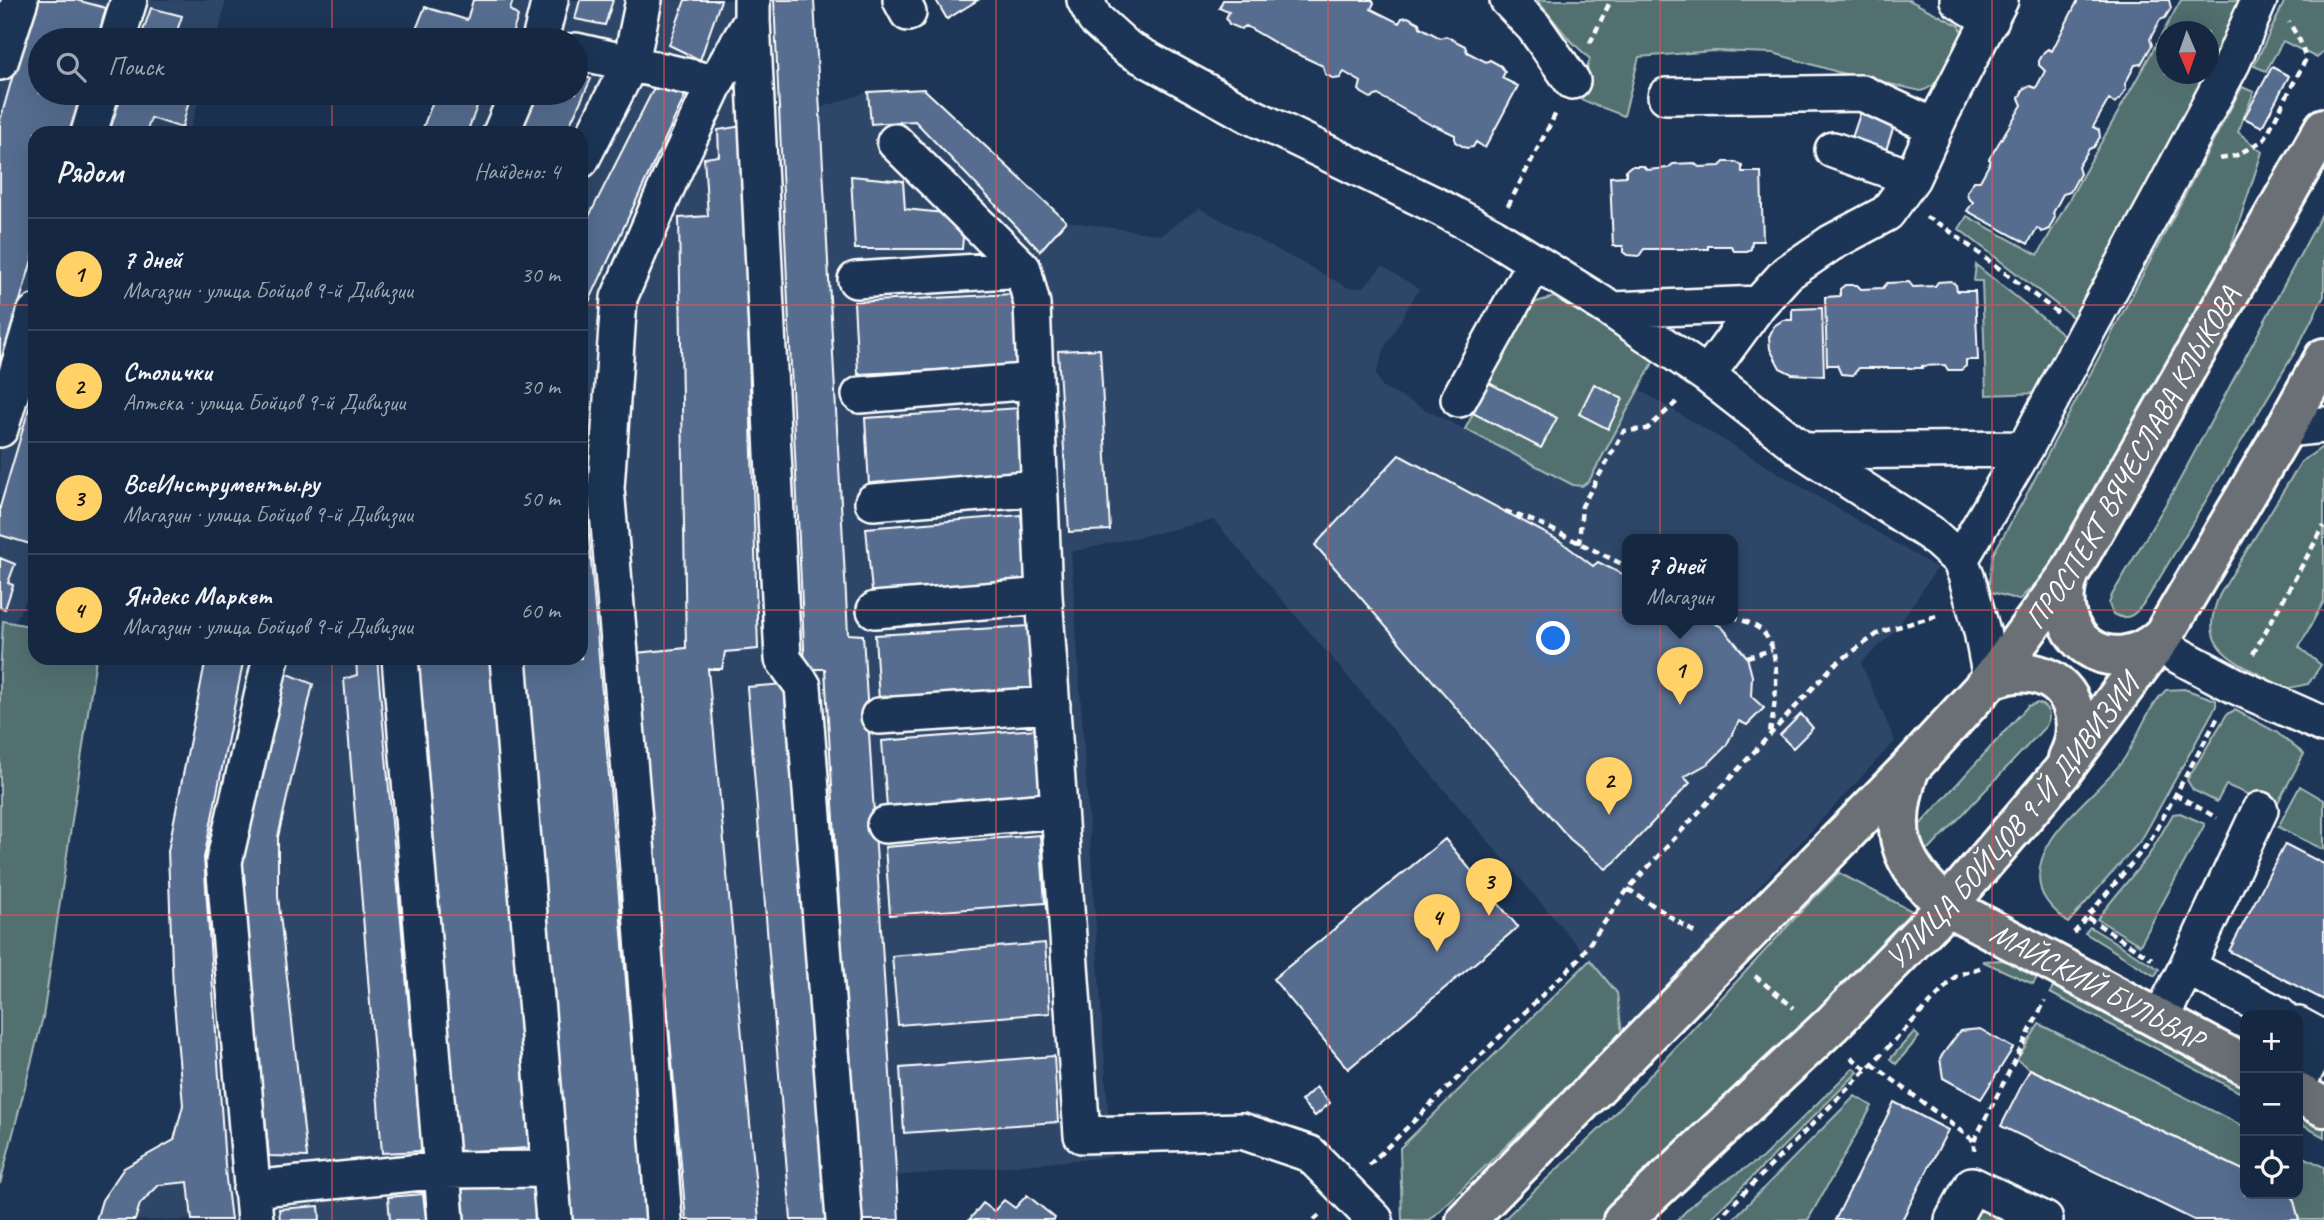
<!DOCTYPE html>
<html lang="ru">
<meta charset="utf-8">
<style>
body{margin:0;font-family:Caveat,sans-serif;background:#1f3048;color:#f1f3f6}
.controls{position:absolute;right:21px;bottom:21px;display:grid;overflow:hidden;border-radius:14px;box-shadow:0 7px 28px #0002}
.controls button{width:63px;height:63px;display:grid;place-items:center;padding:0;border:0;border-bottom:2px solid #35445a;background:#162841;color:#f1f3f6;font:35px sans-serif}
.compass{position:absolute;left:2156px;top:21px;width:63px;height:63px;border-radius:50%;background:#162841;box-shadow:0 7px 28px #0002;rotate:178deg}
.you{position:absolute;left:1554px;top:639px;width:24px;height:24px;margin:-18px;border:5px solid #fff;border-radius:50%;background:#1a73e8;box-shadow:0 0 0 10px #1a73e833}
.badge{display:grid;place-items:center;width:46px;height:46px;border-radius:50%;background:#ffd166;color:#111;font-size:23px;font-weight:700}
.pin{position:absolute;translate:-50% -58px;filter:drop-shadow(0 2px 4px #0008)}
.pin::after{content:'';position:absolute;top:37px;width:24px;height:21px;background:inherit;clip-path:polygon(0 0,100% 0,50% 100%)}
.popup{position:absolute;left:1622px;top:534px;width:116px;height:91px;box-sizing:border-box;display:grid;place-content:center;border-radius:14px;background:#162841;filter:drop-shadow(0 2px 5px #0005);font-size:23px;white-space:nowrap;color:#9ea6b1}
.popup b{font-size:26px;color:#f1f3f6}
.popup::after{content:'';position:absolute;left:50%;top:100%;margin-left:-14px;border:14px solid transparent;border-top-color:#162841}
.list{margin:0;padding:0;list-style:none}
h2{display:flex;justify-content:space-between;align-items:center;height:91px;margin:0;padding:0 28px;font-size:30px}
h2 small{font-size:23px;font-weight:400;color:#9ea6b1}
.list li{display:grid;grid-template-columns:46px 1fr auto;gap:21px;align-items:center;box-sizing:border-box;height:112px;padding:0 28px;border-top:2px solid #35445a}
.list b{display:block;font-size:26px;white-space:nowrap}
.list p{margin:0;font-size:23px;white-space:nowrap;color:#9ea6b1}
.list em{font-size:23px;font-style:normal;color:#9ea6b1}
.icon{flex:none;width:38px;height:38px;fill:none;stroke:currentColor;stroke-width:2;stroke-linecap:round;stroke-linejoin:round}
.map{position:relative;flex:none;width:2324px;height:1220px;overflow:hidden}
.search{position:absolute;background:#162841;box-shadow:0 7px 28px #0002;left:28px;top:28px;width:560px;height:77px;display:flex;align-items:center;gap:18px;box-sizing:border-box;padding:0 24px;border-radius:38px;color:#9ea6b1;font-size:26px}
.panel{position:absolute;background:#162841;box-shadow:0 7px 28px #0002;left:28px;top:126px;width:560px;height:539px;border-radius:21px}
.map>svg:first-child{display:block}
.built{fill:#2e4668;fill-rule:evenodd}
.green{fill:#52706f;stroke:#a8b8b7;stroke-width:2}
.building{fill:#566d90;stroke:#fff;stroke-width:2}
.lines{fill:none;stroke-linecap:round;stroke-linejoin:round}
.minor-casing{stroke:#fff;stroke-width:40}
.major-casing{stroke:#fff;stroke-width:44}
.path{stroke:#fff;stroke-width:4.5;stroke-dasharray:7 5;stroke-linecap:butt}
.minor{stroke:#1d3557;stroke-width:35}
.major{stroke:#6b7074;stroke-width:38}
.grid{fill:none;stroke:#de5353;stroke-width:2;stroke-opacity:0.55}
.labels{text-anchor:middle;stroke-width:7;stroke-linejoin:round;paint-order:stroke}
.street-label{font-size:30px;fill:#fff;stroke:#1d3557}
</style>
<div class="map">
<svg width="2324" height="1220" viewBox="0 0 2324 1220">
<rect width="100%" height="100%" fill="#1d3557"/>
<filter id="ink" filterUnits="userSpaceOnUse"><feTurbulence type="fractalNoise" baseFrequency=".0143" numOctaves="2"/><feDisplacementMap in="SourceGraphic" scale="14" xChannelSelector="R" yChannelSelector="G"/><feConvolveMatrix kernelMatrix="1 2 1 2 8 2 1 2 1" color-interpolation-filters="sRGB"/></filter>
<g filter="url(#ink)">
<path class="built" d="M0 0H226L217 40H40V93H201L189 133H35V582L0 651Z
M473 0H814L820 108 868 92 924 89 1066 221 1161 235 1199 208 1349 288 1364 287 1382 266 1419 289 1385 347 1376 374 1382 387 1573 485 1582 486 1589 481 1638 389 1937 568 1894 632 1861 663 1895 741 1622 1034 1617 992 1214 520 1071 552 1111 1157 897 1176 899 1220H96L102 1200 124 1168 174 1140 183 1105 173 992 168 851 206 658H581V133H421L436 93H576V40H435L415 32 425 7 467 20ZM1628 539H1732V619H1628Z"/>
<path class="green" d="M1537 0H1909L1960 26 1963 37C1953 56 1944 85 1921 91L1841 73 1773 53 1714 51 1639 57 1624 116 1577 98 1590 59 1568 38Z
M2181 0H2238L2239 7 2209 72 2208 32H2166V74H2208L2079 322 1959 229 1967 216 2038 255Z
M2285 0H2324V50L2317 58 2283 41 2266 71 2254 66Z
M2242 87 2254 92 2238 132 2262 152 2230 250 2103 485 2064 555 2019 600 1988 591 1993 554 2022 503Z
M2324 210V296L2296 350 2147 599C2137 612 2130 623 2113 614L2109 604 2112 595 2177 485Z
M1976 265 2069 339 2044 393 1986 395 1982 281H1974Z
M1554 297 1655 359 1589 481 1582 486 1573 485 1465 429 1525 314 1536 302Z
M2324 446V601L2299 647 2321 665 2308 684C2302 685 2293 688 2287 688 2277 686 2266 677 2257 673 2219 655 2200 638 2220 594L2301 462Z
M3 621 35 627V658H96L43 1017 0 1184V675Z
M2184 689 2216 700V706L2142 839 2068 923C2059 914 2045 903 2041 890 2026 839 2099 795 2124 759 2139 736 2146 709 2166 690Z
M2038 703C2049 707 2052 716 2046 726L1930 849H1924L1917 845V828L2028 706Z
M2235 710 2276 732 2304 754 2276 806 2226 785 2217 802 2193 790 2187 780 2227 714Z
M2300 786 2324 800V850L2278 827Z
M2180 813 2205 824 2140 945 2097 919 2149 855 2173 814Z
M1839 873 1912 911 1653 1182 1611 1220H1503L1604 1125 1808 904Z
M2090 927 2159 969 2155 976 2085 933Z
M1590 960 1617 993 1622 1034 1430 1220H1402L1400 1148Z
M2005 960 2020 964 2039 974 2033 984 1982 961Z
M2055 982 2245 1081V1095L2050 993Z
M2039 1024 2245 1127V1171L2030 1069 2017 1060Z
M1914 1032 1919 1037 1896 1064 1890 1059Z
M1853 1068 1858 1072 1709 1220H1677L1702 1195 1762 1158Z
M1855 1096 1872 1106 1808 1220H1732Z
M2298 1108 2324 1122V1137L2298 1123Z
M2298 1154 2324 1167V1220H2299L2292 1194H2298Z
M1979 1204 2009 1220H1970Z"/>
<path class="building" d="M34 0H76L106 8 97 40H40V93H81L69 133H35V250L0 368V121Z
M473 0H513L510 10 518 16 510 40H435L415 32 425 7 467 20Z
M580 0H613L605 25 575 19Z
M685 0H721L700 60 669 45Z
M774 0H814L848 634 863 635 899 1220H858L825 669H805Z
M936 0H978L947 19Z
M1223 0H1372L1374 3 1371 9 1399 23 1402 18 1408 17 1419 23 1420 27 1440 38 1446 36 1465 46 1467 52 1486 62 1490 60 1501 66 1505 72 1502 78 1518 86 1485 148 1476 142 1473 147 1466 148 1455 142V135L1434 125 1433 126 1378 95 1371 98 1362 93 1359 90 1361 82 1344 72 1340 78 1334 79 1325 74 1323 66 1284 48 1246 26 1241 29 1229 24 1226 18 1229 12 1219 8Z
M2078 0H2169L2171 8 2165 18 2160 20 2150 39 2152 45 2141 64 2135 65 2125 84 2126 89 2120 99 2114 103 2109 99 2093 127 2099 130 2100 137 2094 147 2089 149 2078 167 2080 174 2070 192 2063 194 2053 213 2055 217 2049 229 2042 232 2037 228 2028 244 1967 211 1973 202 1968 198 1967 192 1974 181H1980L1991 161 1989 159 2022 105 2019 98 2024 88 2030 86 2036 88 2045 71 2039 65V61L2044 52 2048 49 2052 51Z
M151 8 182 16 174 40H140Z
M2272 67 2289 76 2262 127 2244 118Z
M576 72 591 79 566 133H520L539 93H576Z
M657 82 686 94 581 319V232Z
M924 89 1066 221 1040 251 915 121 871 124 868 92Z
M122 93H191L182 128 151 118 146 133H109Z
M436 93H482L467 133H421Z
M1861 111 1895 123 1884 156 1850 144Z
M742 126 758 649 725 652 722 669H708L759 1220H686L636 653 686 648 679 218 708 216 704 158 719 156 718 130Z
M1724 162H1736L1742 166V172H1761L1763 241H1752L1751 249 1747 251H1734L1731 246H1708V249H1644L1639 256 1627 255 1623 252V246H1613L1610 177 1626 176V170L1631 166H1643L1647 170 1668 168 1673 164 1694 163 1699 167 1720 166Z
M851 176 903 181 905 209 944 213 963 237 962 249H855Z
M1951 281 1956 285 1957 291H1975L1978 360H1966V366L1961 370H1948L1945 365 1922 366V368H1859L1853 375 1841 374 1837 365H1827L1825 297 1840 296V289L1845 285H1857L1861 289 1883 288 1887 283 1909 282 1913 287 1935 286 1938 282Z
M1013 294 1017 366 858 374 854 302Z
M1822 308 1824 376 1792 374 1780 368 1770 349 1769 337 1774 326 1783 320H1792V309Z
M1100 349 1110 530 1069 532 1058 351Z
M1489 383 1557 418 1541 448 1473 413Z
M1594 384 1623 399 1608 429 1579 414Z
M35 388V525L30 544 0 535V507Z
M1020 408 1024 476 869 486 865 418Z
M581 441 646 1220H570L526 658H581Z
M1399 455 1560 541 1593 566 1598 562 1628 577V619H1707L1722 627 1747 657 1752 676 1751 696 1764 708 1747 725 1739 721 1726 746 1709 763 1684 777 1690 783 1616 861 1606 869 1570 839 1315 545Z
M1021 515 1026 579 872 592 866 528Z
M0 558 15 564 8 583 13 585 5 609 0 607Z
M1029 626 1033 692 879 701 875 635Z
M206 658H244L204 858 226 1179 231 1220H192L188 1182 159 1185 140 1204 135 1220H96L102 1200 124 1168 174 1140 183 1105 173 992 168 851Z
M356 658H377L422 1151 382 1153 344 679 357 675Z
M418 658H491L529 1148 458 1152Z
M281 671 313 684 278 837V896L307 1157 269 1156 243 902V833Z
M784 684 829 1220H791L747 687Z
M1801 714 1813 728 1793 748 1780 735Z
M1037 729 1042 797 887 808 882 741Z
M1040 835 1045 903 890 915 885 847Z
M1445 839 1518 927 1348 1069 1273 979Z
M2285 844 2324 864V1000L2229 951Z
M1045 943 1050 1013 898 1025 892 956Z
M1980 1029 2013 1048 1981 1099 1943 1078 1940 1058 1960 1031Z
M1054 1056 1058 1122 904 1133 900 1068Z
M2030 1069 2245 1171V1194H2292L2299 1220H2194L2001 1126Z
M1316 1087 1330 1103 1315 1116 1301 1101Z
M1894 1102 1948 1130 1902 1220H1835Z
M536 1183 539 1220H463L461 1189Z
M423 1194 426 1220H390L388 1197Z
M1027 1195 1055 1218 1054 1220H969L983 1203 994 1211 1004 1200 1015 1208Z
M319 1206 320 1220H280L279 1209Z"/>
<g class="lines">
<g class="minor-casing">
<path id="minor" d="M901 0 908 13
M1085 0 1095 19 1127 48 1249 115 1439 207 1493 236 1612 310 1707 375 1804 451 1930 533 1960 560 1966 575 1982 631 1991 679
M1508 0 1534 27 1572 81
M1958 0 1991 20
M752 20 783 659 803 686 844 1220
M117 40 129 0
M540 40 550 0
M576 51 715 83
M0 62 20 0
M1666 96 1862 93 1935 127
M89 133 101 93
M501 133 518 93
M895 142 1023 269 1032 304 1044 596 1082 1135 1242 1131 1310 1154 1375 1220
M1833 150 1912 178
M581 160 631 62 644 0
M856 280 1023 269
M1612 310 1759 304
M1707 375 1759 304 1787 273 1831 243 1887 213 1912 178 1941 114 2000 0
M860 395 1035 381
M1459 399 1535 262
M0 429 35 313
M2285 429 2324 425
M1804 451 2025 449
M873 502 1039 488
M1960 560 2025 449 2086 333 2155 207 2232 63 2259 0
M875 610 1044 596
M2157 644 2236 686 2324 725
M400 658 446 1220
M508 658 554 1220
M879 716 1052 705
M2260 810 2187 967 2279 1015
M885 825 1059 810
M2160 1019 2187 967
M2298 1025 2322 1038 2298 1084
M251 1189 442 1170 550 1169
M255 1220 224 862 271 658
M664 1220 636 843 606 488 619 298 671 177 715 83 752 20V0
M1953 1220 1972 1185 2045 1220"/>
</g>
<g class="major-casing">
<g id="major">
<path d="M2069 574C2047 638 2111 683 2161 637"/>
<path d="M1991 679C2004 675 2016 671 2030 673 2073 679 2086 723 2068 758"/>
<path id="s1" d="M1910 768C1888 830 1897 863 1947 906L2245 1065"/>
<path d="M2298 1093 2324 1107"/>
<path id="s2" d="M1466 1220 1911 767 1991 679 2069 574 2324 128"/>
<path id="s3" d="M1623 1220 1832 1024 1947 906 2061 773 2164 634 2285 429 2324 358"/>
</g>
</g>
<path class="path" d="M1590 43 1611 0
M2220 159 2235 156 2264 140 2306 59 2300 41 2289 22
M1508 206 1557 111
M1926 217 1943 226 2058 313
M1505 511 1539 523 1628 567
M1579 544 1582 506 1624 431 1647 429 1680 399
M1732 616C1741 620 1755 624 1762 631 1784 653 1775 705 1770 732
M2253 654 2324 526
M1747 657 1772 650
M2175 794 2217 818
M1628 889 1697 934
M2088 918 2152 959
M2074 933 2150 841 2218 717
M1755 976 1794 1008
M1851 1057 1867 1070
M1872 1064 1974 1141V1150
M1974 1141 2045 1001
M1369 1165 1578 960 1628 889 1834 665 1880 632 1940 615
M1314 1220 1321 1214
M1717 1220 1872 1064 1956 976 1982 967"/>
<use href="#minor" class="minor"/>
<use href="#major" class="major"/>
</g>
</g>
<path class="grid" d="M332 0V40M664 0V1220M996 0V1220M1328 0V1220M1660 0V1220M1992 0V1220M332 93V133M0 305H35M581 305H2324M0 610H35M581 610H2324M332 658V1220M0 915H2324"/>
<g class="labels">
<g class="street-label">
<text dy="10" stroke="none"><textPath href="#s2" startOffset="1017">ПРОСПЕКТ ВЯЧЕСЛАВА КЛЫКОВА</textPath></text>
<text dy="10" stroke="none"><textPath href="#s3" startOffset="558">УЛИЦА БОЙЦОВ 9-Й ДИВИЗИИ</textPath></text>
<text dy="10" stroke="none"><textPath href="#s1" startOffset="326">МАЙСКИЙ БУЛЬВАР</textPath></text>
</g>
</g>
</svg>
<div class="controls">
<button>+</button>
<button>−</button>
<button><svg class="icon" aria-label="locate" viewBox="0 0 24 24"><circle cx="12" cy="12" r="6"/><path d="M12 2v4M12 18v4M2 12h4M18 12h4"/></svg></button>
</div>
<svg class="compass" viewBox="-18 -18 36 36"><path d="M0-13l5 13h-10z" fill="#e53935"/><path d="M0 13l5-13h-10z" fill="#9ea6b1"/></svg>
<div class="you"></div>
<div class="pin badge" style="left:1680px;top:705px">1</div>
<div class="popup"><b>7 дней</b>Магазин</div>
<div class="pin badge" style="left:1609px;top:815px">2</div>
<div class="pin badge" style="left:1489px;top:916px">3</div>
<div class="pin badge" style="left:1437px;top:952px">4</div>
<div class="search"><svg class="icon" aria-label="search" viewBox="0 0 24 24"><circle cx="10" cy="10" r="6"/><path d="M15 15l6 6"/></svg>Поиск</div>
<section class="panel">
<h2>Рядом<small>Найдено: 4</small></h2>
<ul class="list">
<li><span class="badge">1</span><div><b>7 дней</b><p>Магазин · улица Бойцов 9-й Дивизии</p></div><em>30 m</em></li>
<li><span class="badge">2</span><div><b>Столички</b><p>Аптека · улица Бойцов 9-й Дивизии</p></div><em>30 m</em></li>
<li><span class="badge">3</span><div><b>ВсеИнструменты.ру</b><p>Магазин · улица Бойцов 9-й Дивизии</p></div><em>50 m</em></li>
<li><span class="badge">4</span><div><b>Яндекс Маркет</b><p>Магазин · улица Бойцов 9-й Дивизии</p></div><em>60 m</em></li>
</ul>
</section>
</div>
